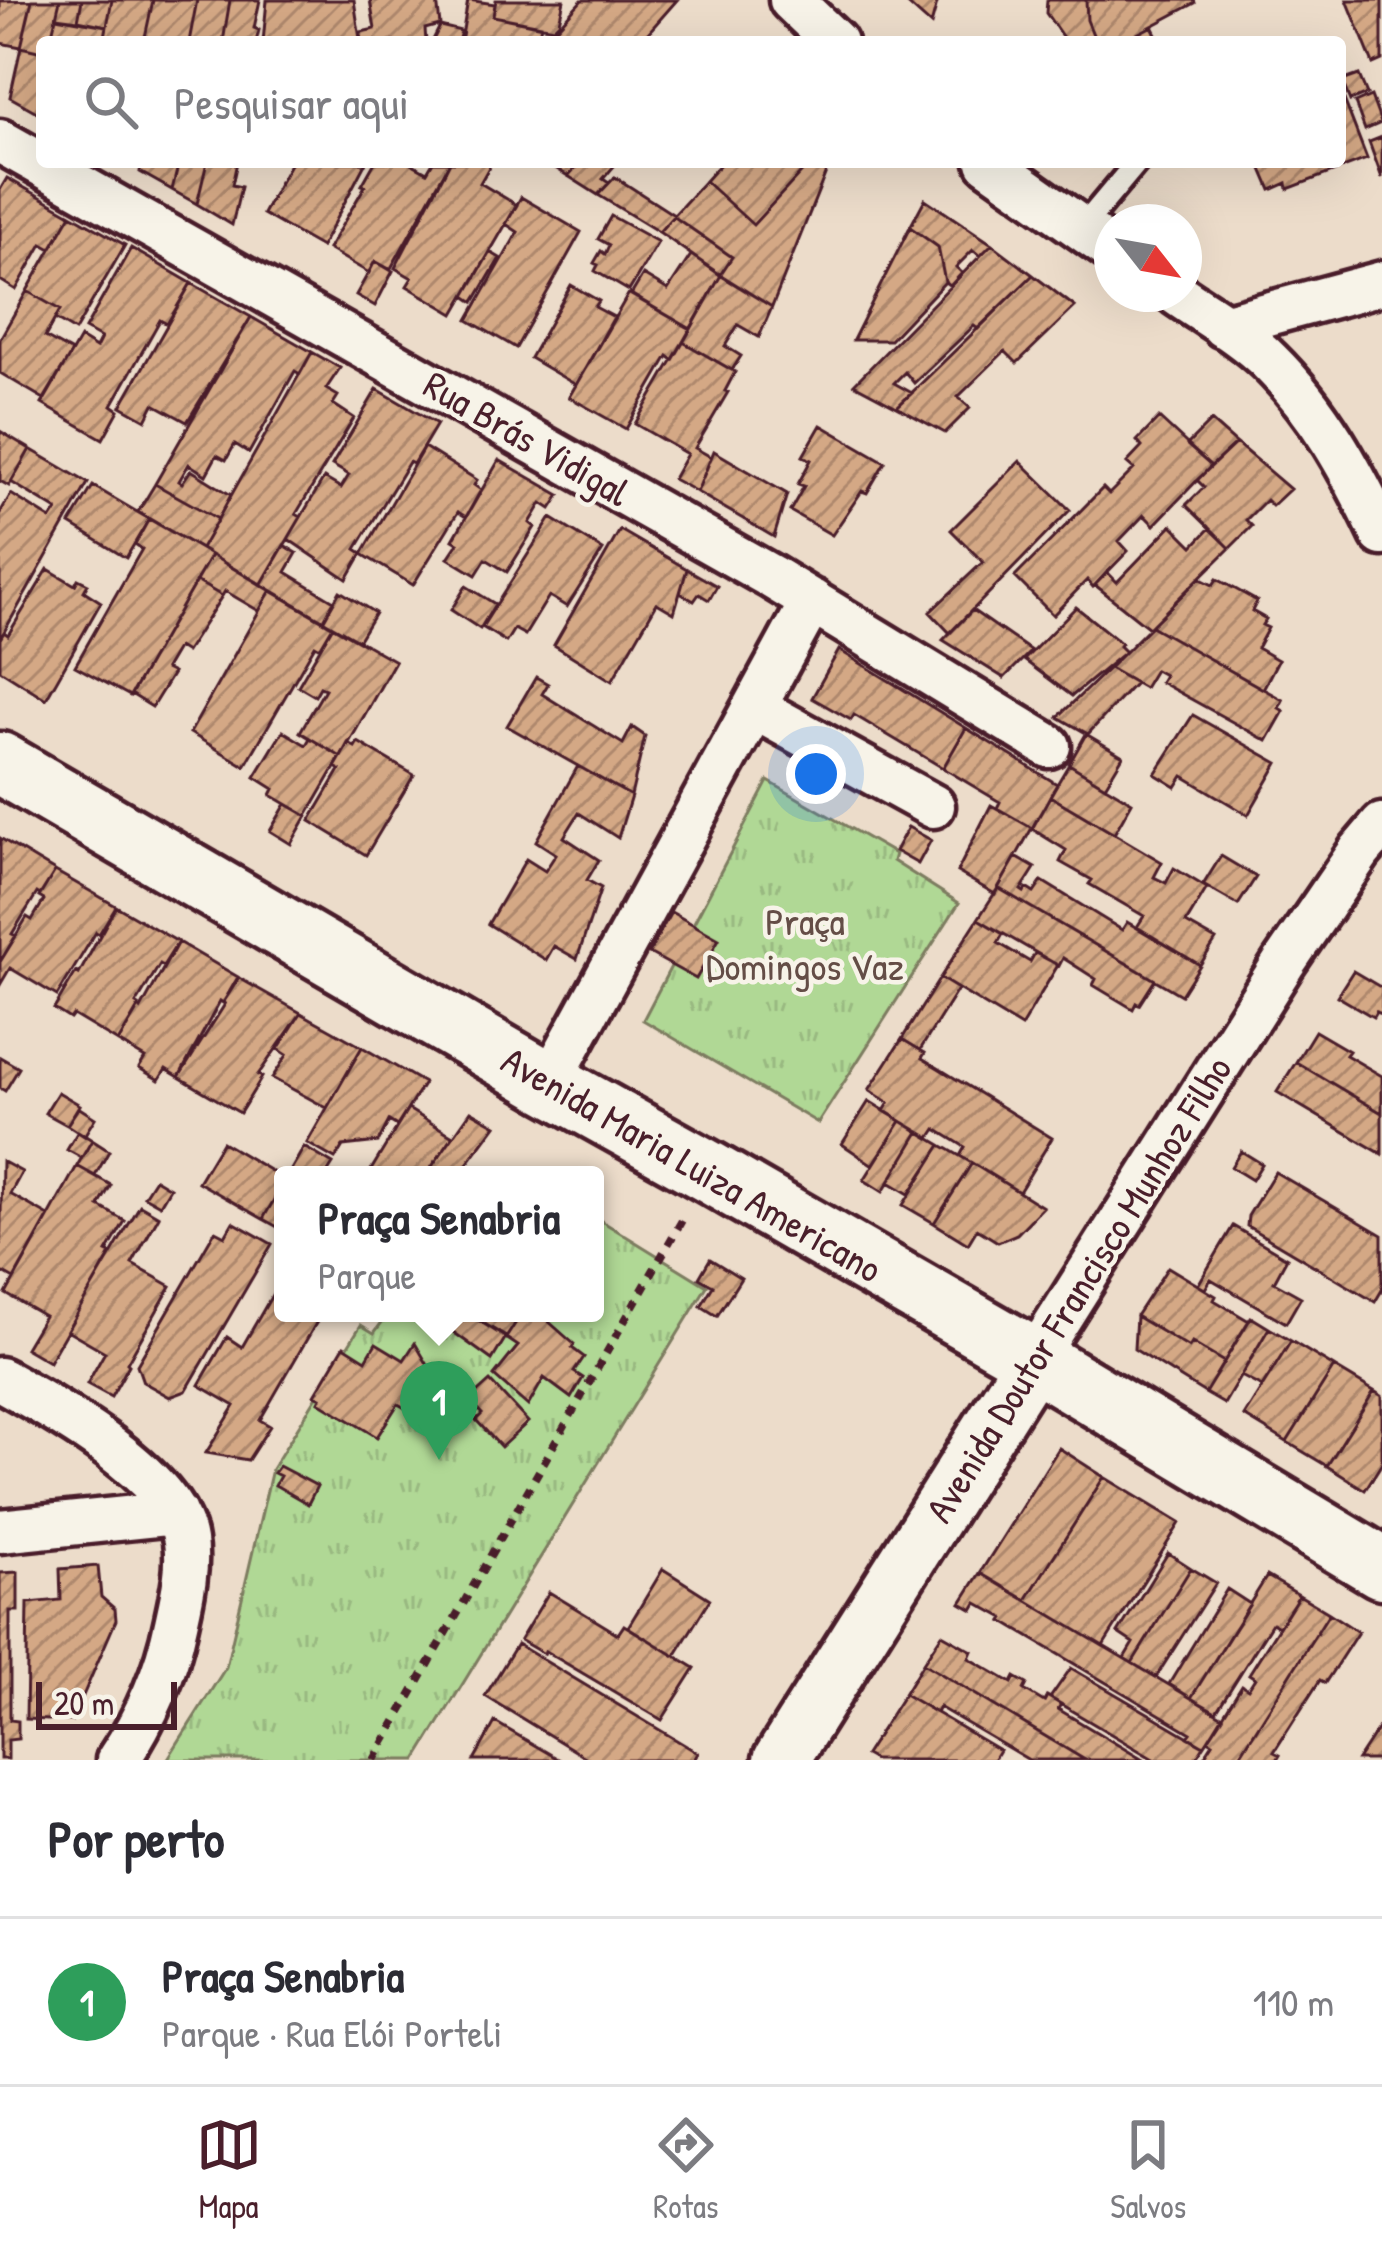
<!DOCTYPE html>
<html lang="pt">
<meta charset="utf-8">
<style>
body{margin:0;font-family:"Patrick Hand",sans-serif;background:#f2f2f3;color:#2b2b33}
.compass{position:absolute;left:1094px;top:204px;width:108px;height:108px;border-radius:50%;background:#fff;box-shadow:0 12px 48px #0002;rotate:121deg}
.scale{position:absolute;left:36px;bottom:30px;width:141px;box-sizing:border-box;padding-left:12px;border:6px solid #4a1f2b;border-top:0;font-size:33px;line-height:42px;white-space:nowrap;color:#4a1f2b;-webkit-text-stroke:9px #f7f3e8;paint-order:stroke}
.you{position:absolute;left:816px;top:774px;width:42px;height:42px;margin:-30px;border:9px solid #fff;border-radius:50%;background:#1a73e8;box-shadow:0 0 0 18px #1a73e833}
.badge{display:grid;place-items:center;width:78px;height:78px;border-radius:50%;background:#4a1f2b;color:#fff;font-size:39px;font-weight:700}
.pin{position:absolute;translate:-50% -99px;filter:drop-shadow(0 3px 6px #0008)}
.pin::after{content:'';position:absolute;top:63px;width:42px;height:36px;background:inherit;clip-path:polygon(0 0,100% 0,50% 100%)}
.popup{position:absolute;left:274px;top:1166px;width:330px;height:156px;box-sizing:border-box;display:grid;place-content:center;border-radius:12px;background:#fff;filter:drop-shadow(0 3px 9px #0005);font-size:39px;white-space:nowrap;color:#7c7c81}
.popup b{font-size:45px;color:#2b2b33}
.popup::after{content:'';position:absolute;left:50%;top:100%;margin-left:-24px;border:24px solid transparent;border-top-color:#fff}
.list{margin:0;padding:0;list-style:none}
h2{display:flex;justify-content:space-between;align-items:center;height:156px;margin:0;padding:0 48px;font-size:51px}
h2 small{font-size:39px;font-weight:400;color:#7c7c81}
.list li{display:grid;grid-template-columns:78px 1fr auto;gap:36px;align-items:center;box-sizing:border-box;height:168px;padding:0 48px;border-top:3px solid #e1e1e2}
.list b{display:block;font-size:45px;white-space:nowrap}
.list p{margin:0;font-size:39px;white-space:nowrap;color:#7c7c81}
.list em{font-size:39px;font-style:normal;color:#7c7c81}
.icon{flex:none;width:66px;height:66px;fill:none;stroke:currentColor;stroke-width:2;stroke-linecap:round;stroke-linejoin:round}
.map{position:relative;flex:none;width:1382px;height:1760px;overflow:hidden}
.search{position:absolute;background:#fff;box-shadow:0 12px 48px #0002;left:36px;right:36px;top:36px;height:132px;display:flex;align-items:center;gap:30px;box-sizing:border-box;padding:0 42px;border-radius:12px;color:#7c7c81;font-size:45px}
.sheet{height:324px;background:#fff}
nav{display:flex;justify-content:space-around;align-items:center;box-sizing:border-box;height:168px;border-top:3px solid #e1e1e2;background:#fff;font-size:33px;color:#7c7c81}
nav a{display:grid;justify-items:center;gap:6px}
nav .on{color:#4a1f2b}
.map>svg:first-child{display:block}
.grass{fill:url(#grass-tufts);stroke:#7d7c60;stroke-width:3}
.building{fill:url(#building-hatch);stroke:#4a1f2b;stroke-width:3}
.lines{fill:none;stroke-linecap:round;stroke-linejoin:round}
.service-casing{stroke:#4a1f2b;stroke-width:30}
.minor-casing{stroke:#4a1f2b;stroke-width:51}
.tertiary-casing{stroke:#4a1f2b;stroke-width:63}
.secondary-casing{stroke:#4a1f2b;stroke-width:69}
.path{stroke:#4a1f2b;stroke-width:8;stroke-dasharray:9 9;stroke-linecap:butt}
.service{stroke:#f7f3e8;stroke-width:21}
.minor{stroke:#f7f3e8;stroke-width:42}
.tertiary{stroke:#f7f3e8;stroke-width:54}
.secondary{stroke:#f7f3e8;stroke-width:60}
.labels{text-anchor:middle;stroke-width:9;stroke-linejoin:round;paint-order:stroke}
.street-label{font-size:39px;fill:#4a1f2b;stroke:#f7f3e8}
.park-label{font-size:39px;fill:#644d46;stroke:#f7f3e8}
</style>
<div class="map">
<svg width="1382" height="1760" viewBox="0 0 1382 1760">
<defs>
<pattern id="grass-tufts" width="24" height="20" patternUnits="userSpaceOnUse" patternTransform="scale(3)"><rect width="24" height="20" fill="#b0d895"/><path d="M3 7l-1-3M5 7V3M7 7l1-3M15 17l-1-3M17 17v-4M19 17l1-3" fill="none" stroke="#99b981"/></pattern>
<pattern id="building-hatch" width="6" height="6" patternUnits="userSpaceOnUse" patternTransform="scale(3)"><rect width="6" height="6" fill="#d4a885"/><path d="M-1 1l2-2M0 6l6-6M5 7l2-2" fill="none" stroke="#ae886d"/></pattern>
</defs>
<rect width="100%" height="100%" fill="#ecdcca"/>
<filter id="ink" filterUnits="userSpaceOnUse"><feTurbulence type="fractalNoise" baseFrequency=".00833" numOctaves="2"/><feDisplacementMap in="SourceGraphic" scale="24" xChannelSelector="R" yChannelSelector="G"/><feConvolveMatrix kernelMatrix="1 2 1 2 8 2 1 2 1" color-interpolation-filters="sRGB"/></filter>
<g filter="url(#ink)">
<path class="grass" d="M768 781 895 854 893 861 959 903 818 1123 643 1020Z
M595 1217 707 1286 416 1760H167L226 1667 272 1469 361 1325 374 1333 389 1313H595Z"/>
<path class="building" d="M32 0 21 47 0 43V1Z
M32 0H60L50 42H42V52L21 47Z
M60 0H82L78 20 56 17Z
M82 0H112L107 26 78 20Z
M112 0H153L144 42H104Z
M153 0H197L189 42H144Z
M197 0H230L223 42H189Z
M230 0H260L254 28 259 30 256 42H223Z
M267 0H354L360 39 356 42H263Z
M370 0H437L440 25 425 29 426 42H361V32L375 29Z
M468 0 495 4 493 16 541 25 537 42H461Z
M496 0H564L559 22 553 28 493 16Z
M582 0H677L640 42H562L552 33Z
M903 0H938L931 25Z
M1047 0H1086L1087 20 1096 42H1066L1046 13Z
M1086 0H1194L1195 3 1122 42H1096L1087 20Z
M1347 0H1382V60L1373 64Z
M56 17 107 26 104 42H50Z
M440 26 461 31 458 42H432Z
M1152 26 1160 42H1122Z
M21 47 42 52V115L10 97Z
M1359 75 1367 94 1350 101 1342 81Z
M1340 89 1367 159 1288 189 1287 183 1271 190 1259 162H1340Z
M1371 96 1381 123 1365 130 1355 103Z
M1382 137V178L1369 142Z
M142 162H179L172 190 140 172Z
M179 162H207L197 204 172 190Z
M207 162H237L232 185 241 187 232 225 197 204Z
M291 162H366L321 247 263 214Z
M375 162H409L427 172 433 162H450L390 270 375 261 369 273 328 249 365 186 362 185Z
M450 162H492L480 183 517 205 454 314 407 286 412 278 395 268Z
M546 162H581L568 176Z
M581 162H613L615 165 603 179 609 183 598 195 568 176Z
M722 162H811L753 225 705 181Z
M811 162H830L772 307 720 275 732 257 673 216 705 181 753 225Z
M615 177 674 215 659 232 598 195Z
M7 178 71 214 51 249 42 244 16 290 0 280V190Z
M521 197 581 232 516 348 468 320 518 232 506 224Z
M925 199 992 244 980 256 973 250 956 267 962 273 950 286 945 282 938 247 910 227Z
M71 214 125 245 75 331 55 319 60 310 27 291Z
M611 216 658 242 629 291 595 271 598 265 594 263 601 251 605 254 609 245 598 239Z
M673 216 732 257 720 275 659 232Z
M910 227 938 247 945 282 890 340H853Z
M992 244 1033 275 978 329 974 326 914 383 905 372 894 383 912 393 897 407 854 384Z
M131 248 191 283 167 324 160 320 112 405 119 410 103 439 42 404 80 338 96 348 101 338 85 329Z
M490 252 500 258 474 302 465 296Z
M691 255 721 275 691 329 631 295 643 275 668 290Z
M375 261 393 271 375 306 356 295Z
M721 275 772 307 759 337 738 325 725 346 741 356 732 370 683 342Z
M1033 275 1075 307 1017 363 1005 351 958 397 970 408 945 433 897 407Z
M191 283 251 317 187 422 154 404 146 420 121 406Z
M571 285 599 301 595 307 614 317 576 385 530 358Z
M27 291 60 310 45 337 72 352 44 399 0 373V339Z
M629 293 691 329 673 360 668 356 626 429 569 397Z
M251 317 312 352 300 374 295 371 249 453 235 444 226 460 217 455 206 475 189 464 179 481 182 483 191 470 231 495 218 519 155 484Z
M683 342 735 372 725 391 728 392 695 448 711 457 697 492 673 479 687 454 635 424Z
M312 352 340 368 326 389 338 396 333 404 354 418 296 514 301 517 261 585 201 549Z
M377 389 437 424 413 464 409 462 356 549 362 553 347 579 288 539 324 478 341 488 349 475 332 465Z
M1159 418 1211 466 1154 525 1144 515 1119 541 1128 551 1093 587 1087 580 1053 615 1015 577 1103 488 1109 494 1134 469 1127 463 1142 447 1137 441Z
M1211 421 1236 443 1211 466 1187 445Z
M821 425 885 462 867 493 862 491 832 535 790 511 804 486 798 484 811 460 803 456Z
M0 431 30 449 9 486 0 481Z
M1236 443 1290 489 1272 506 1266 500 1246 520 1252 526 1230 548 1186 505 1204 487 1197 480Z
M424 447 477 480 474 485 481 490 466 517 458 512 413 585 362 554Z
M30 449 88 483 0 639V513L11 494 51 519 57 510 11 482Z
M714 451 787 494 774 537 697 492Z
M499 460 560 495 551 509 542 503 530 523 535 527 507 572 486 559 476 575 448 558 458 543 453 540Z
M1020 461 1070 510 950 633 930 612 983 562 951 530Z
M155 484 218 519 201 549 138 512Z
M93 486 149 519 126 558 70 524Z
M551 518 603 550 567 607 549 596 525 635 514 629 506 642 482 627Z
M149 519 211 555 130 696 75 666 142 549 135 544Z
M1172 525 1193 546 1210 528 1230 548 1149 628 1095 585 1107 572 1117 582Z
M620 530 687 569 674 613 657 603 612 681 554 645Z
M284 545 297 553 286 572 334 601 323 621 261 585Z
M211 555 271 590 259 611 225 591 222 596 196 581Z
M48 569 75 585 78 579 88 584 84 591 101 602 46 699 0 670V639L4 632 8 635Z
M687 569 717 586 709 600 699 594 694 601 680 593Z
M1199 578 1213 585 1217 579 1257 601 1252 611 1266 619 1262 625 1268 628 1257 648 1278 660 1263 689 1151 626Z
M196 581 222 596 186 652 178 647 165 669 173 673 152 707 131 694Z
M466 586 495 604 480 629 451 610Z
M271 590 333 626 320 648 315 645 245 766 190 733Z
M340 591 375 613 358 641 323 621Z
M1076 607 1121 643 1119 646 1125 652 1072 696 1024 660Z
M972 610 1031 651 1004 678 943 640Z
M333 626 395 661 341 757 300 732 325 689 320 687 315 696 298 686Z
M1151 626 1283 700 1279 708 1284 711 1267 741 1160 682 1164 675 1155 670 1144 688 1109 668Z
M839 650 966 728 943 768 854 715 851 720 812 698Z
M1109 668 1135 683 1088 734 1058 717Z
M536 677 548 684 542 694 623 744 632 727 645 736 631 796 507 726Z
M1193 715 1278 763 1248 815 1183 776 1176 787 1155 774Z
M966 728 1057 784 1032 828 997 808 1000 802 943 768Z
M283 731 306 745 310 738 341 757 307 816 271 795 274 789 255 777Z
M1086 734 1123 756 1105 786 1069 764Z
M358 742 414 775 366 855 310 821 340 770 335 767 348 743 355 747Z
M1069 764 1132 802 1114 834 1050 796Z
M578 766 631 796 618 838 579 813 564 837 599 860 587 880 601 888 577 959 554 946 546 960 488 924 526 859 545 871 556 854 536 841Z
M1050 796 1162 862 1154 877 1166 883 1174 868 1207 888 1186 923 1216 940 1200 965 1137 927 1144 916 1089 884 1092 880 1060 862 1066 850 1032 829Z
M286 804 307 816 291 844 270 831Z
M991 805 1032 828 995 894 957 872Z
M908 827 931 840 918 864 895 851Z
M0 838 55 871 40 895 37 893 12 934 16 936 0 962Z
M1221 856 1256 877 1238 905 1203 885Z
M1016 857 1035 868 1021 890 1024 892 1026 888 1034 893 1042 881 1122 930 1127 922 1200 965 1181 995 998 888Z
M55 871 116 906 99 934 96 932 57 996 10 968 0 985V962L27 917 32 920 44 900 39 897Z
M998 888 1155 980 1139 1005 1136 1003 1133 1009 1093 985 1096 979 1063 958 1059 966 978 919Z
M116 906 178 942 163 966 160 964 136 1004 139 1006 118 1042 73 1015 70 1019 54 1009 76 972 79 974Z
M671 912 719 939 696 979 649 953Z
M978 919 1003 934 998 943 1030 962 1035 953 1058 965 1021 1027 940 978Z
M178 942 238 977 223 1003 220 1001 179 1077 166 1069 159 1080 139 1068 145 1058 118 1042 139 1007 141 1009Z
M1353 971 1382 988V1015L1376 1012 1373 1017 1337 996Z
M239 978 301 1013 258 1075 262 1077 240 1113 179 1077 225 1004 223 1003Z
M940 978 958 989 920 1050 902 1039Z
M301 1013 362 1047 327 1108 272 1078 287 1055 278 1049Z
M1315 1031 1349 1051 1346 1055 1382 1076V1113L1296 1062Z
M902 1039 925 1053 922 1058 1052 1138 1019 1192 960 1156 965 1147 936 1129 930 1138 884 1111 889 1103 869 1090Z
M362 1047 424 1083 397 1126 389 1121 378 1142 343 1146 335 1159 307 1143Z
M0 1057 19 1068 5 1091 0 1088Z
M1296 1062 1382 1113V1154L1277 1092Z
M58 1092 80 1105 67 1125 45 1113Z
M869 1101 901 1121 873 1165 842 1144Z
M78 1107 95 1118 84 1136 67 1125Z
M408 1109 453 1136 426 1175H368Z
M471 1111 496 1125 459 1175H426Z
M901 1121 919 1132 883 1192 864 1180Z
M78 1131 92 1140 82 1158 67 1150Z
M919 1132 941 1145 909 1194 889 1182Z
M92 1140 109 1151 95 1176 77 1166Z
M222 1142 283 1178V1184L263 1219 198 1182Z
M941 1145 972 1163 934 1223 903 1205Z
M304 1147 333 1164 326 1175H288Z
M1241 1151 1262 1164 1252 1180 1231 1167Z
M2 1161 22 1172 10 1194 49 1216 14 1279 0 1271Z
M972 1163 1043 1207 1017 1234 998 1242 977 1229 968 1244 934 1223Z
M77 1166 111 1185 99 1206 125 1221 107 1252 111 1254 49 1362 25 1348 44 1316 6 1294Z
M1275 1172 1382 1235V1290L1375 1302 1247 1226 1248 1216Z
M155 1179 170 1188 160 1205 144 1196Z
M283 1184V1230L263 1219Z
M140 1205 159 1216 132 1264 171 1286 127 1363 129 1365 111 1397 87 1384 105 1352 67 1330Z
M233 1222 272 1244 186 1391 170 1397 143 1382 137 1365 215 1231 225 1236Z
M1233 1226 1287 1258 1274 1282 1301 1297 1286 1323 1211 1279 1205 1289 1198 1285Z
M710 1259 741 1278 717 1316 701 1306 713 1286 699 1278Z
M1168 1267 1216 1296 1214 1300 1249 1321 1224 1362 1192 1343 1189 1348 1136 1316Z
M283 1276V1313H322L260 1420 270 1426 248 1460 206 1453 235 1406 199 1385 227 1337 242 1347Z
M459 1313H467L506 1337 492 1360 449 1329Z
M467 1313H522L506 1338Z
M522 1313H539L574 1344 572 1348 584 1357 574 1372 583 1378 571 1398 544 1378 528 1406 494 1376 518 1346 506 1338Z
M1136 1316 1189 1348 1192 1343 1224 1362 1205 1393 1134 1349Z
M1251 1317 1269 1328 1224 1404 1205 1393Z
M1269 1328 1291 1341 1262 1387 1241 1376Z
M1291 1341 1334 1367 1287 1442 1244 1416Z
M376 1343 404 1360 415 1343 439 1384 419 1416 398 1404 377 1437 319 1402 321 1398 315 1395 344 1346 366 1360Z
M1334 1367 1374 1391 1327 1466 1287 1442Z
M490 1381 528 1422 501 1447 476 1420 482 1414 469 1400Z
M1374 1391 1382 1396V1463L1365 1490 1327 1466Z
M1059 1448 1104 1477 1026 1600 980 1573Z
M279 1466 317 1486 308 1504 275 1485 280 1476 274 1473Z
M1104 1477 1180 1523 1103 1646 1026 1600Z
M1168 1553 1191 1568 1132 1663 1124 1658 1133 1643 1118 1633Z
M98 1566 101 1597 115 1609 116 1620 72 1721 26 1719 28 1603 61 1600 60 1569Z
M1191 1568 1216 1583 1156 1677 1132 1663Z
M663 1569 710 1599 675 1656 628 1627Z
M18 1572V1611H10V1720L18 1721V1739L8 1740V1759H0V1573Z
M980 1573 1223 1717 1204 1746 1188 1737 1191 1733 1002 1621 1004 1618 977 1603 973 1610 961 1603Z
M1267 1576 1299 1595 1279 1627 1272 1623 1216 1712 1191 1698Z
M1227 1589 1250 1604 1191 1698 1169 1684Z
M549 1592 618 1634 624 1625 695 1668 662 1720 545 1651 544 1654 520 1640Z
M1299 1595 1329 1613 1237 1760H1202L1213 1743 1208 1740 1242 1685 1248 1689 1255 1678 1249 1674Z
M1329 1613 1358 1632 1325 1683 1320 1680 1274 1752 1280 1755 1277 1760H1237Z
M942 1634 972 1651 969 1658 1012 1683 1015 1677 1027 1684 1024 1690 1044 1702 1047 1696 1061 1704 1058 1709 1143 1760H1085L923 1663Z
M517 1644 698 1753 694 1760H590L485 1696Z
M923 1663 1085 1760H1029L939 1707 936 1713 904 1694Z
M1071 1668 1204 1746 1195 1760H1155L1050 1698Z
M904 1694 999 1750 993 1760H874L865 1755Z
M495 1722 560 1760H474Z
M1382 1722V1760H1357Z"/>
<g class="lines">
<g class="service-casing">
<path id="service" d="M1081 229 1137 162"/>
</g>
<g class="minor-casing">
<path id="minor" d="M791 0 835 42
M0 141 770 576 1049 746
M988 162 1112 250
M1177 294C1207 315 1243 335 1269 361 1320 411 1352 471 1382 534
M1223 326 1382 283
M755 708 933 806
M549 1083 812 601
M1034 1359 1283 964 1360 851 1382 825
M0 1379C54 1409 176 1476 185 1541 189 1568 182 1597 176 1624 166 1673 146 1718 118 1760
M0 1531 175 1513"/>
</g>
<g class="tertiary-casing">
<path id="tertiary" d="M781 1760 1034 1359"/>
</g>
<g class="secondary-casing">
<path id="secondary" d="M0 763 549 1083 709 1172 1034 1359 1382 1568"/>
</g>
<path class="path" d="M374 1760 685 1215"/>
<use href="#service" class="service"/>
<use href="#minor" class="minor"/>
<use href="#tertiary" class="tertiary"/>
<use href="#secondary" class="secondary"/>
</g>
</g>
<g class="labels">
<g class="street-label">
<text transform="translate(527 438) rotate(30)" y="14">Rua Brás Vidigal</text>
<text transform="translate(692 1164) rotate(30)" y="14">Avenida Maria Luiza Americano</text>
<text transform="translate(1078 1289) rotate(-58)" y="14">Avenida Doutor Francisco Munhoz Filho</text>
</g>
<g class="park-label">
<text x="805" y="935">Praça<tspan x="805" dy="45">Domingos Vaz</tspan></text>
</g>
</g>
</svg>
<svg class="compass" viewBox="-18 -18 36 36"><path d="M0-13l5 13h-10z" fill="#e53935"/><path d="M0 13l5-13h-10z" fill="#7c7c81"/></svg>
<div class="scale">20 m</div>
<div class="you"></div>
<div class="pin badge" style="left:439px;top:1460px;background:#2e9e5b">1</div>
<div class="popup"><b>Praça Senabria</b>Parque</div>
<div class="search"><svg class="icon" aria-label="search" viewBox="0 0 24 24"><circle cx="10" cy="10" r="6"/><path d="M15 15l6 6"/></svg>Pesquisar aqui</div>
</div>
<section class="sheet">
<h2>Por perto<small></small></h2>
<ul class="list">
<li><span class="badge" style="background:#2e9e5b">1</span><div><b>Praça Senabria</b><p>Parque · Rua Elói Porteli</p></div><em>110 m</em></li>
</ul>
</section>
<nav>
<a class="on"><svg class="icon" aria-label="map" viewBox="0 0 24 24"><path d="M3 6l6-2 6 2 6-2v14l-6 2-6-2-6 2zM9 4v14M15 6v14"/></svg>Mapa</a>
<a><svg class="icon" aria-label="directions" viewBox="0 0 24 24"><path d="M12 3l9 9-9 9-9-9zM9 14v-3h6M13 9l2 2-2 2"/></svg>Rotas</a>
<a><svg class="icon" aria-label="saved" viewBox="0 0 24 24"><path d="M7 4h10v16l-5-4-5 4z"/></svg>Salvos</a>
</nav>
